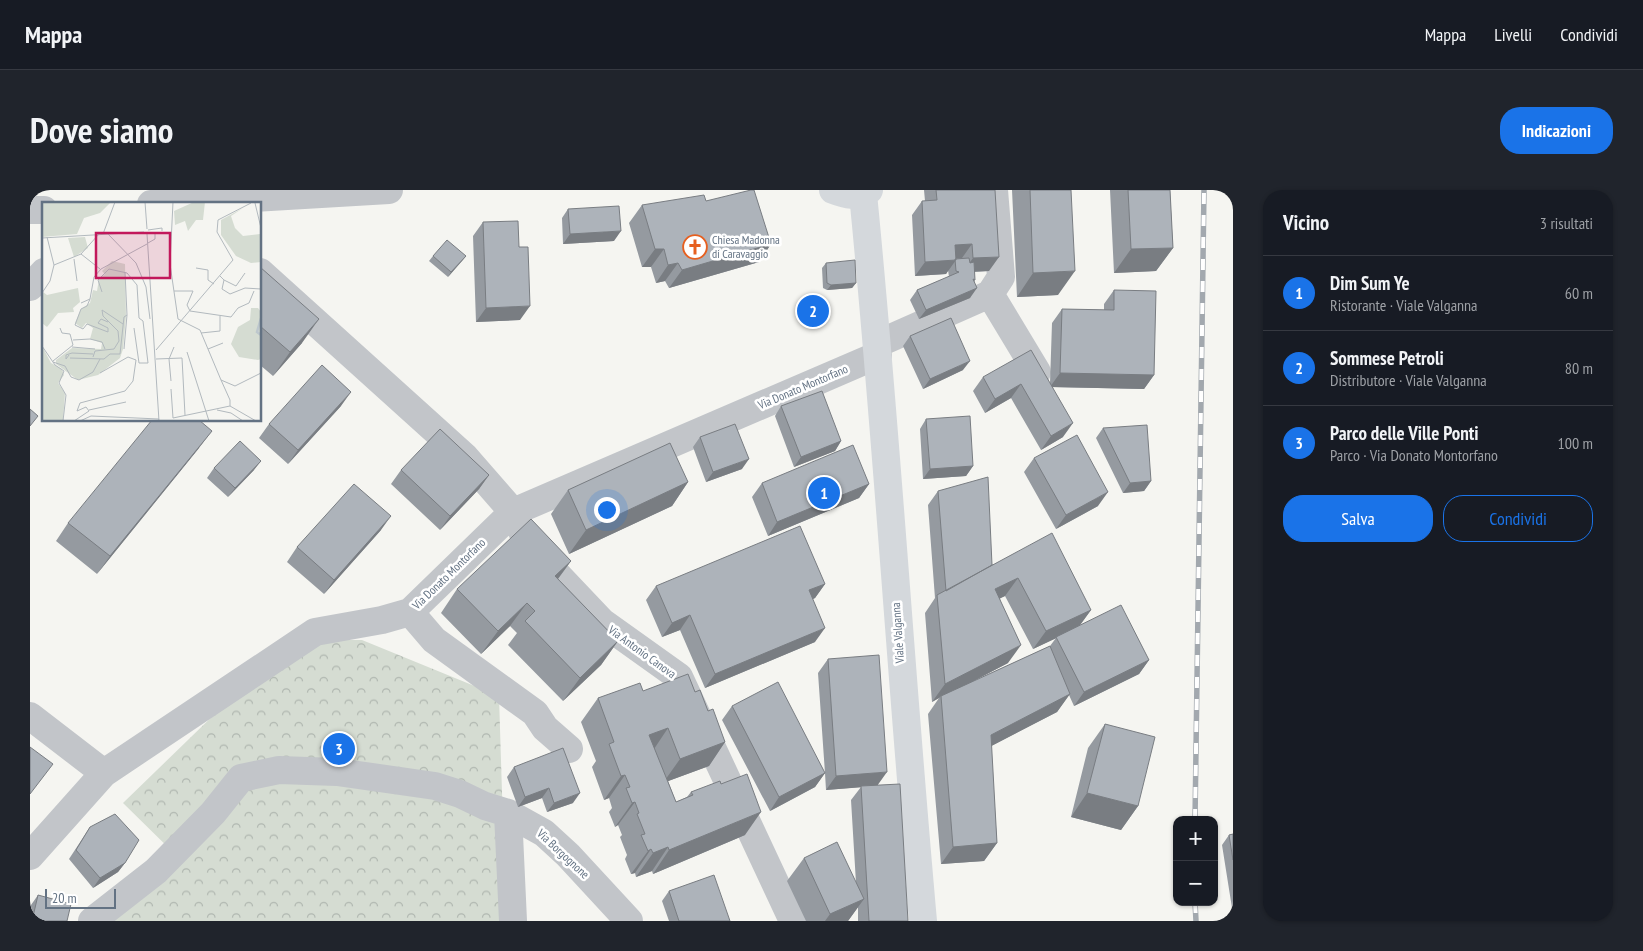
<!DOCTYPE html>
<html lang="it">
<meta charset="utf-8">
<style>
body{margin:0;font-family:"PT Sans Narrow",sans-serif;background:#20242c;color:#f1f3f6}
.controls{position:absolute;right:15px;bottom:15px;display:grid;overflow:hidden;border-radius:10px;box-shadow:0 1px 4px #0004}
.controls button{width:45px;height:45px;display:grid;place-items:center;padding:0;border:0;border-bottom:1px solid #363941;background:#171b24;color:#f1f3f6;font:25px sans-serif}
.scale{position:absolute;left:15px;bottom:12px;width:71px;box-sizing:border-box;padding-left:5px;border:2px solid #637283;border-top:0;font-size:14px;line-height:18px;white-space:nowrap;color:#637283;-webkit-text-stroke:4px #fff;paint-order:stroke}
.you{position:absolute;left:576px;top:319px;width:18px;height:18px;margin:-12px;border:4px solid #fff;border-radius:50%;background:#1a73e8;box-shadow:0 0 0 8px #1a73e833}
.badge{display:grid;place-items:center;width:32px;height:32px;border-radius:50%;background:#1a73e8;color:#fff;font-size:16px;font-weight:700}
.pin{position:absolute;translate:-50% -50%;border:2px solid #fff;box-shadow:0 1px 5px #0006}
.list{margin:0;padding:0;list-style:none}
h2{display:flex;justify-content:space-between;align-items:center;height:65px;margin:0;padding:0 20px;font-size:21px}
h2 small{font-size:16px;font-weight:400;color:#9ea1a6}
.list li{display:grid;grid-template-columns:32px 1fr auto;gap:15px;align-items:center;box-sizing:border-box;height:75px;padding:0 20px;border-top:1px solid #363941}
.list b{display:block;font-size:19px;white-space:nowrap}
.list p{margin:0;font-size:16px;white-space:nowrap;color:#9ea1a6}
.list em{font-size:16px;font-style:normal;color:#9ea1a6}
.actions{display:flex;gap:10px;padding:15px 20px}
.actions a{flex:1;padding:11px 0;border:1px solid #1a73e8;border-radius:20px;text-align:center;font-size:18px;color:#1a73e8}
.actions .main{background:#1a73e8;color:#fff}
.map{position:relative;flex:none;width:1203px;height:731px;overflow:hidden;border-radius:20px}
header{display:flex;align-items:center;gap:30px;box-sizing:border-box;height:70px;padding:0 25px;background:#171b24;border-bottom:1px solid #363941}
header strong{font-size:24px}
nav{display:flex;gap:28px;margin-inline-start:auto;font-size:18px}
.intro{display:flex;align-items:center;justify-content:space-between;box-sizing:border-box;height:120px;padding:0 30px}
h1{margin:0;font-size:35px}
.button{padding:12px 22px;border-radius:20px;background:#1a73e8;color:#fff;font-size:18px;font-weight:700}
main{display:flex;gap:30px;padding:0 30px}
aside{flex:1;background:#171b24;border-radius:20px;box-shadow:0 1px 4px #0004}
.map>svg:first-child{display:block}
.park{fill:url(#park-crowns)}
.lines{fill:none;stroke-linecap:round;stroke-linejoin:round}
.minor{stroke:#c2c5c9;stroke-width:28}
.major{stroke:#d4d8dc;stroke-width:28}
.rail-casing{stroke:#a2a8ae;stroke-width:5.5}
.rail{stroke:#fff;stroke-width:4;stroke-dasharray:11;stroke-linecap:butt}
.wall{fill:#959aa0;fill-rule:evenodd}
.shaded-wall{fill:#797d82}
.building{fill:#adb3ba;stroke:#797d82}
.labels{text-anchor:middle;stroke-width:5;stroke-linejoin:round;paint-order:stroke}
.poi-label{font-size:12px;fill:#637283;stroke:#fff;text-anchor:start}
.street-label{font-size:12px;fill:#637283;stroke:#fff}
.inset-river{fill:none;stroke:#bdc7cd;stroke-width:2.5}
.inset-road{fill:none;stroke:#b2b9be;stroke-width:1}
.view{fill:#c2185b;fill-opacity:0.15;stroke:#c2185b;stroke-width:2.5}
.inset-edge{fill:none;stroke:#637283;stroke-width:2.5}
</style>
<header>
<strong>Mappa</strong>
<nav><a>Mappa</a><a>Livelli</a><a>Condividi</a></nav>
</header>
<div class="intro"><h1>Dove siamo</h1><a class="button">Indicazioni</a></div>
<main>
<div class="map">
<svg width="1203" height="731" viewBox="0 0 1203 731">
<defs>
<pattern id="park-crowns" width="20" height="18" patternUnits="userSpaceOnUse" patternTransform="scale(1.25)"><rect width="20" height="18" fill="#d5dcd2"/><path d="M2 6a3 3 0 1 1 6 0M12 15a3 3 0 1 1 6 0" fill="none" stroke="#b0b7b0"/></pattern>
</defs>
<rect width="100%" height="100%" fill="#f5f5f1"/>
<path class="park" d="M261 450H332L469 506 476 731H73L152 671 93 613Z"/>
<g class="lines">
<path class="minor" d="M121 14 359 0
M0 20H14
M230 82 435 267 483 322 498 354 572 432 649 487 763 731
M0 97 14 82
M960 104 1007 182
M847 154 960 104 971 87 964 0
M380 422 404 450 505 523 515 538 539 559
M0 526 74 583
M478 623 483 731
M0 666 74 583 285 442 352 430 380 422 483 322 848 165
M62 731 126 681 183 623 211 588 249 580 307 582 405 596 430 604 455 616 478 623 514 643 538 665 599 731"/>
<path class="major" d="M803 0C816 5 827 8 839 0
M833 4C857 246 871 489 893 731"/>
<g class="rail-casing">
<path id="rail" d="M1165 630 1174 0
M1165 712 1166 731"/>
</g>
<use href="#rail" class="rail"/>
</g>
<path class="wall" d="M894 0H965L959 81 944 82 945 90 940 108 889 129 880 110 887 100 919 87 918 80 916 84 885 86 882 25 892 11H895Z
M982 0H1041L1028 105 987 107Z
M1080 0H1140L1143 58 1126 81 1084 83Z
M676 11 741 54 729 72 639 98 635 91 626 93 621 77H612L599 33 612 15Z
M538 19 584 51 533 54 532 28Z
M453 32 490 130 446 132 443 46Z
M403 66H436L418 87 399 71Z
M796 73 826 93 822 98 797 100 793 98 792 78Z
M230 77 272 153 243 186 230 175Z
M1084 100 1124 185 1114 199 1023 197 1033 247 1011 260 981 208 955 223 943 201 953 187 1020 193 1022 133 1032 119 1074 120V114Z
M880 146 933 180 893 199 873 156Z
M311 216 258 274 229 248 239 234Z
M751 216 811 251 805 261 764 277 745 226Z
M896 229 943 276 936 286 893 289 890 239Z
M1073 238 1121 291 1114 301 1093 303 1066 248Z
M670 247 712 279 676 292 663 257Z
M169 258 67 384 26 351 38 333Z
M1004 268 1068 316 1026 339 994 282Z
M184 278 224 280 198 307 177 288Z
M371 280 459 285 449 299 410 340 361 294Z
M658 292 642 316 539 364 521 324 538 300Z
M732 293 839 294 829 308 738 346 722 307Z
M908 301 963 375 1061 420 1049 436 1119 470 1109 484 1044 516 1039 505 1027 522 961 556 967 653 954 671 911 674 898 524 909 508 902 512 895 423 905 408 898 315ZM975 406 1003 459 1026 448 1020 456 938 494 978 473 970 408Z
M351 340 294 404 257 372 267 357Z
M541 371 528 389 588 451 571 475 533 511 478 455 487 443 480 436 451 464 411 423 427 399Z
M795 394 785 408 783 409 785 452 675 498 650 440 632 447 616 410 626 396Z
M798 469 848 595 878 731H828V717L818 731H776L757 691 774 668 826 693 821 610 831 597 796 600 795 583 785 597 740 621 692 530 702 516 795 583 788 483Z
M613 501 665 502 678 521 695 552 679 576 638 591 646 612 657 607 661 602 715 645 623 684 622 681 606 687 605 683 601 684 595 669 597 665 590 647 592 645 588 635 585 637 579 622 582 618 579 608 574 610 562 577 566 571 551 532 568 508Z
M1075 534 1108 616 1091 640 1041 627 1058 558Z
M484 577 543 613 517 622 512 608 488 617 477 587Z
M60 637 95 673 88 682 63 698 39 669Z
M1203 644V718H1202L1192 655 1199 645Z
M639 701 700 731H639L632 711Z
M8 705 37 731H0V721L1 715Z"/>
<path class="shaded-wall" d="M591 41 584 51 533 54 540 44Z
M741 54 729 72 639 98 652 80Z
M942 54 932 68 915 69 925 55Z
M1143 58 1126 81 1084 83 1101 59Z
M625 59H634L621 77H612Z
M436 66 432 71 418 87 421 82Z
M969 67 959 81 933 82 943 68Z
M926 70 916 84 885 86 895 72Z
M648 73 635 91 626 93 638 75Z
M1045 81 1028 105 987 107 1003 83Z
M826 93 822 98 797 100 801 95Z
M947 98 940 108 889 129 896 120Z
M500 116 490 130 446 132 456 118Z
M289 129 272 153 243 186 260 162Z
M940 171 933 180 893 199 900 189Z
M1030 183 1124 185 1114 199 1020 197Z
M991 194 981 208 955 223 965 209Z
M321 202 311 216 258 274 268 260Z
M1043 233 1033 247 1011 260 1021 246Z
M182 241 169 258 67 384 80 366Z
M811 251 805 261 764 277 771 267Z
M719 269 712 279 676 292 683 282Z
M231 271 224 280 198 307 205 298Z
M943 276 936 286 893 289 900 279Z
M459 285 449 299 410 340 420 326Z
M1121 291 1114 301 1093 303 1100 293Z
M658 292 642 316 539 364 556 340Z
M839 294 829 308 738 346 747 332Z
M1078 302 1068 316 1026 339 1036 325Z
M361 326 351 340 294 404 304 390Z
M541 371 524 394 525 386Z
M988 388 975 406 953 417 965 399Z
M795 394 785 408 769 415 779 400Z
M497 413 480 436 451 464 468 441Z
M1061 420 1048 438 1003 459 1016 441Z
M660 425 650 440 632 447 642 433Z
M795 438 785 452 675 498 685 484Z
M588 451 571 475 533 511 550 488Z
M991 455 978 473 911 508V506L909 508 902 512 915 494Z
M1119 470 1109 484 1044 516 1054 502Z
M1040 504 1027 522 948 563 961 545Z
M638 538 622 562 619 545Z
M695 552 679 576 633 593 650 569Z
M857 582 847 596 796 600 806 586Z
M795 583 785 597 740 621 749 607Z
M595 585 579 608 574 610 591 586Z
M519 598 512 608 488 617 495 607Z
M550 603 543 613 517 622 524 613Z
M1057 603 1108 616 1091 640 1041 627Z
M605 612 588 635 585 637 602 613Z
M731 622 715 645 623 684 639 660Z
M967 653 954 671 911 674 923 657Z
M638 657 622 681 606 687 623 663Z
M621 659 605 683 601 684 618 661Z
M95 673 88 682 63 698 70 688Z
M834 709 818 731H795L800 724Z"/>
<path class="building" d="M721 0H724L741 54 652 80 648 73 638 75 634 59H625L612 15 674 5 676 11Z
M906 0H965L969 67 943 68 942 54 925 55 926 70 895 72 892 11 907 10Z
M1000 0H1041L1045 81 1003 83Z
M1098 0H1140L1143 58 1101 59Z
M589 16 591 41 540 44 538 19Z
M488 31 489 57H498L500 116 456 118 453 32Z
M417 50 436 66 421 82 403 66Z
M939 68 940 73 944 72 945 90 943 89 947 98 896 120 887 100 929 82 926 81 925 69Z
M825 70 826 93 801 95 797 93 796 73Z
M230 77 289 129 260 162 230 136Z
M1084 100 1126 101 1124 185 1030 183 1032 119 1084 120Z
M921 128 940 171 900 189 880 146Z
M1001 160 1043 233 1021 246 991 194 965 209 953 187Z
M292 175 321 202 268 260 239 234Z
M792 201 811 251 771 267 751 216Z
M0 219 8 226 0 236Z
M940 226 943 276 900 279 896 229Z
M122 230H169L182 241 80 366 38 333Z
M705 234 719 269 683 282 670 247Z
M1117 235 1121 291 1100 293 1073 238Z
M410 239 459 285 420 326 371 280Z
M1047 245 1078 302 1036 325 1004 268Z
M210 251 231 271 205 298 184 278Z
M640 253 658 292 556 340 538 300Z
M823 255 839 294 747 332 732 293Z
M958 287 962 375 916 401 908 301Z
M324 294 361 326 304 390 267 357Z
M501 329 541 371 525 386 588 451 550 488 495 431 505 421 497 413 468 441 427 399Z
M770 336 795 394 779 400 795 438 685 484 660 425 642 433 626 396Z
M1022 343 1061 420 1016 441 988 388 965 399 991 455 915 494 907 405Z
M1091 415 1119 470 1054 502 1026 447Z
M1020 456 1040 504 961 545 967 653 923 657 911 506Z
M849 465 857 582 806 586 798 469Z
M658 484 665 502 670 500 678 521 683 519 695 552 650 569 638 538 619 545 646 612 663 605 661 602 690 591 691 594 717 584 731 622 639 660 638 657 623 663 621 659 618 661 611 645 615 644 607 624 609 623 605 612 602 613 596 598 600 597 595 585 591 586 579 554 584 552 568 508 610 493 613 501Z
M748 492 795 583 749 607 702 516Z
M1075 534 1125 547 1108 616 1057 603Z
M0 557 23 574 0 604Z
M533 558 550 603 524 613 519 598 495 607 484 577Z
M870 594 878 731H839L831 596Z
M85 624 109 650 95 673 70 688 46 660 60 637Z
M1203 644V670L1199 645Z
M807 652 834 709 800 724 774 668Z
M684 685 700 731H649L639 701Z
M8 705 41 714 37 731H2Z"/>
<defs>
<g id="church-ring" transform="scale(1.25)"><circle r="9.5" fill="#fff" stroke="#e66020" stroke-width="1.5"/><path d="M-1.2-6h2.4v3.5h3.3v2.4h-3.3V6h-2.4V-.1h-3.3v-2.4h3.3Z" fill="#e66020"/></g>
</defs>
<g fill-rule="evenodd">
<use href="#church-ring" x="665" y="57"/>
</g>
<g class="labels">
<g class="poi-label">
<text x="682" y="54">Chiesa Madonna<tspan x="682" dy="14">di Caravaggio</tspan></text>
</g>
<g class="street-label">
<text transform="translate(773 197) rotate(-23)" y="4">Via Donato Montorfano</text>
<text transform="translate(419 384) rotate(-44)" y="4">Via Donato Montorfano</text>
<text transform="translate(868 443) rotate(-94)" y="4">Viale Valganna</text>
<text transform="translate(612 462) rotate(36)" y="4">Via Antonio Canova</text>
<text transform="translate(533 664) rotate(43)" y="4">Via Borgognone</text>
</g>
</g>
<g transform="translate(12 12)">
<rect width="219" height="219" fill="#f5f5f1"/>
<path d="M0 0H69L58 11 42 16 35 32 0 35ZM43 35 46 46 32 55 26 36Z" fill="#d5dcd2"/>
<path d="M152 0H163L161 18H154L146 29 143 19 133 23 132 9ZM201 6 189 14 193 26 201 34 218 32 219 60 209 61 194 54 179 33V18ZM209 106H216L219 110V157L216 158 197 155 189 142 196 125 208 118Z" fill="#d5dcd2"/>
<path d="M70 59 83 62 84 114 81 147 78 156 56 173 36 178 14 162V158L30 146 59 147 60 141 48 137 51 126 44 121 40 126 33 121 39 107 48 101 51 88 55 89 57 77 63 72 60 69ZM36 86 38 100 31 106 32 110 16 111 5 125 0 121 1 90 5 93ZM0 144 9 161 20 167 22 173 16 181 23 191 21 219H0Z" fill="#d5dcd2"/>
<path class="inset-river" d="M219 116 215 130 219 133"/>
<path class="inset-road" d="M103 0 105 27M131 0 128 62 136 117 158 128 179 178M213 1 219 26M106 28 120 26V29M61 32 73 0M66 32 94 61 104 85 108 117M105 32 117 219M5 35 12 63M0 36 102 30M106 41 113 37V30M39 52 58 67M32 57 35 79M154 66 166 68V78L172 82M178 74 182 78 180 87 188 92 203 86 219 87M182 78 194 84 203 71M132 89H151L145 103 148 109 189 115 196 106 207 101 212 89M60 90 56 78 67 67 85 71 95 83 97 116 101 119M0 91 8 79 12 63 39 52 57 32M48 97 45 104 39 107 33 123 41 127 45 122 66 130V126L56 121 59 117 66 120M39 101 48 97 52 75 59 67 105 42M92 126 97 161H106L101 119M159 131 178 129V114M31 138 48 137 60 140 63 147M0 144 13 163 22 169 17 181 24 193 21 219M30 145 53 147M82 147 85 113 83 70M166 147 181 141M114 148 191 58 175 30 176 18 209 1M145 150 167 219M68 152H78L82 115 85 113M27 153 24 157V153L30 151 51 152M51 155 53 149 72 147 77 139 76 129 61 114 60 108 81 122M28 156 62 157 68 152M114 157 140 156 143 213M11 159 31 143 28 132 20 131 18 126M11 160 23 164 29 175 37 178 51 170 58 157M129 179 127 157 132 145M129 187 131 216 188 204V198L179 178 193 184 219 171M188 204 214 219M47 208 84 200M175 208 189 211 201 219M32 219 47 209 44 205 35 209 38 201 83 189 91 179 94 158 86 155 58 171M38 219 49 214 117 217"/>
<path class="view" d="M54 31H128V76H54Z"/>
<rect width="219" height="219" class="inset-edge"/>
</g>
</svg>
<div class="controls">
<button>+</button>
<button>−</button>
</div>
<div class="scale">20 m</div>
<div class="you"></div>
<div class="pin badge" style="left:794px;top:303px">1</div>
<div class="pin badge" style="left:783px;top:121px">2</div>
<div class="pin badge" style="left:309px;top:559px">3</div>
</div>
<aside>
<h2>Vicino<small>3 risultati</small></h2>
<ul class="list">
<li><span class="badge">1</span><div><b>Dim Sum Ye</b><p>Ristorante · Viale Valganna</p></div><em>60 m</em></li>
<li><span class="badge">2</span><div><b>Sommese Petroli</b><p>Distributore · Viale Valganna</p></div><em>80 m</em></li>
<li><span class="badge">3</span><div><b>Parco delle Ville Ponti</b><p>Parco · Via Donato Montorfano</p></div><em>100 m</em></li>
</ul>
<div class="actions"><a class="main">Salva</a><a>Condividi</a></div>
</aside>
</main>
